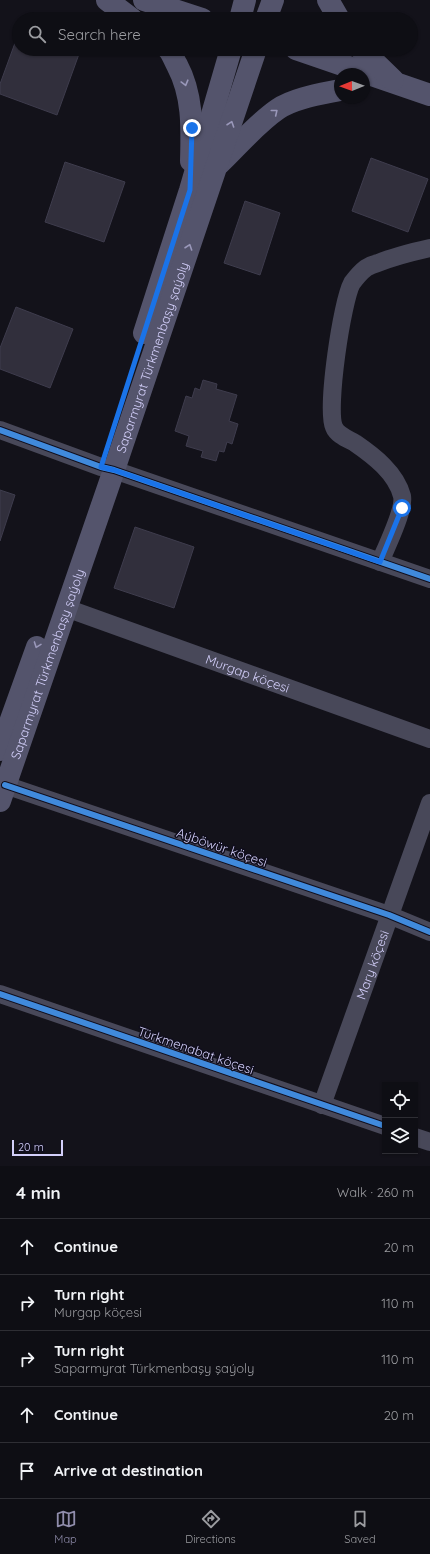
<!DOCTYPE html>
<meta charset="utf-8">
<style>
body{margin:0;font-family:Quicksand,sans-serif;background:#17171d;color:#f1f3f6}
.controls{position:absolute;right:12px;bottom:12px;display:grid;overflow:hidden;border-radius:0px;box-shadow:0 1px 3px #0004}
.controls button{width:36px;height:36px;display:grid;place-items:center;padding:0;border:0;border-bottom:1px solid #2e2e34;background:#0e0e14;color:#f1f3f6;font:20px sans-serif}
.compass{position:absolute;left:334px;top:68px;width:36px;height:36px;border-radius:50%;background:#0e0e14;box-shadow:0 1px 3px #0004;rotate:269deg}
.scale{position:absolute;left:12px;bottom:10px;width:51px;box-sizing:border-box;padding-left:4px;border:2px solid #d3cffa;border-top:0;font-size:11px;line-height:14px;white-space:nowrap;color:#d3cffa;-webkit-text-stroke:3px #100e1d;paint-order:stroke}
.stop{position:absolute;width:12px;height:12px;margin:-9px;border:3px solid #1a73e8;border-radius:50%;background:#fff}
.stop.end{background:#1a73e8;border-color:#fff;box-shadow:0 1px 4px #0008}
.list{margin:0;padding:0;list-style:none}
h2{display:flex;justify-content:space-between;align-items:center;height:52px;margin:0;padding:0 16px;font-size:17px}
h2 small{font-size:13px;font-weight:400;color:#9b9ca0}
.list li{display:grid;grid-template-columns:26px 1fr auto;gap:12px;align-items:center;box-sizing:border-box;height:56px;padding:0 16px;border-top:1px solid #2e2e34}
.list b{display:block;font-size:15px;white-space:nowrap}
.list p{margin:0;font-size:13px;white-space:nowrap;color:#9b9ca0}
.list em{font-size:13px;font-style:normal;color:#9b9ca0}
.icon{flex:none;width:22px;height:22px;fill:none;stroke:currentColor;stroke-width:2;stroke-linecap:round;stroke-linejoin:round}
.map{position:relative;flex:none;width:430px;height:1166px;overflow:hidden}
.search{position:absolute;background:#0e0e14;box-shadow:0 1px 3px #0004;left:12px;right:12px;top:12px;height:44px;display:flex;align-items:center;gap:10px;box-sizing:border-box;padding:0 14px;border-radius:22px;color:#9b9ca0;font-size:15px}
.sheet{height:332px;background:#0e0e14}
nav{display:flex;justify-content:space-around;align-items:center;box-sizing:border-box;height:56px;border-top:1px solid #2e2e34;background:#0e0e14;font-size:11px;color:#9b9ca0}
nav a{display:grid;justify-items:center;gap:2px}
nav .on{color:#908dac}
.map>svg:first-child{display:block}
.building{fill:#312f3c;stroke:#3e3c4d}
.lines{fill:none;stroke-linecap:round;stroke-linejoin:round}
.street{stroke:#484859;stroke-width:18}
.secondary{stroke:#54546c;stroke-width:22}
.cycleway-casing{stroke:#100e1d;stroke-width:8}
.cycleway{stroke:#408adc;stroke-width:6}
.oneway{stroke:#9a98ba}
.route{stroke:#1a73e8;stroke-width:5}
.labels{text-anchor:middle;stroke-width:3;stroke-linejoin:round;paint-order:stroke}
.street-label{font-size:13px;fill:#d3cffa;stroke:#100e1d}
</style>
<div class="map">
<svg width="430" height="1166" viewBox="0 0 430 1166">
<rect width="100%" height="100%" fill="#13121a"/>
<path class="building" d="M19 32V49H65L79 54 57 115 0 94V84Z
M371 158 428 179 408 232 352 211Z
M65 162 125 182 104 242 45 222Z
M245 201 280 213 260 275 224 263Z
M16 307 73 329 50 388 0 369V348Z
M203 380 217 384 216 389 237 395 229 421 238 424 232 444 227 442 224 452 219 451 216 461 201 457 203 451 186 446 189 436 175 431 186 396 192 398 195 388 200 390Z
M0 490 15 495 0 541Z
M135 527 194 547 174 608 114 588Z"/>
<g class="lines">
<g class="street">
<path d="M0 430 101 467 114 470 430 579"/>
<path d="M380 562C386 548 405 509 402 496 396 473 374 456 355 443 348 439 337 435 334 427 326 409 342 301 352 283 355 279 362 271 366 268 369 266 374 264 378 263 395 256 412 252 430 248"/>
<path id="s1" d="M66 608 430 739"/>
<path d="M5 785 389 915 430 932"/>
<path d="M0 994 385 1126"/>
<path id="s2" d="M322 1105 430 803"/>
<path d="M415 1137 430 1142"/>
</g>
<g class="secondary">
<path d="M107 0 132 19"/>
<path d="M144 0 202 19"/>
<path d="M328 0 339 19"/>
<path d="M240 19 245 0"/>
<path d="M266 19 273 0"/>
<path d="M168 49C172 53 174 60 177 65 193 95 192 127 191 161"/>
<path d="M296 49 430 95"/>
<path d="M361 49 393 80"/>
<path d="M219 164C238 146 256 124 278 109 294 98 321 94 340 90"/>
<path d="M144 333 190 190 231 49"/>
<path d="M0 750 37 647"/>
<path id="s3" d="M0 801 114 470 256 49"/>
</g>
<g class="cycleway-casing">
<path id="cycleway" d="M0 430 101 467 114 470 430 579
M5 785 389 915 430 932
M0 994 385 1126"/>
</g>
<use href="#cycleway" class="cycleway"/>
</g>
<defs><path id="oneway-chevron" d="M-2-3.5L2.5 0L-2 3.5" fill="none" stroke-width="1.6" stroke-linecap="round" stroke-linejoin="round"/></defs>
<g class="oneway">
<use href="#oneway-chevron" transform="translate(185 83) rotate(75)"/>
<use href="#oneway-chevron" transform="translate(275 112) rotate(-39)"/>
<use href="#oneway-chevron" transform="translate(231 124) rotate(-71)"/>
<use href="#oneway-chevron" transform="translate(189 247) rotate(-71)"/>
<use href="#oneway-chevron" transform="translate(37 645) rotate(110)"/>
</g>
<g class="lines">
<path class="route" d="M192 128 190 190 101 467 114 470 380 562 402 508"/>
</g>
<g class="labels">
<g class="street-label">
<text dy="5" stroke="none"><textPath href="#s3" startOffset="469">Saparmyrat Türkmenbaşy şaýoly</textPath></text>
<text dy="5" stroke="none"><textPath href="#s3" startOffset="145">Saparmyrat Türkmenbaşy şaýoly</textPath></text>
<text dy="5" stroke="none"><textPath href="#s1" startOffset="193">Murgap köçesi</textPath></text>
<text transform="translate(222 847) rotate(19)" y="5">Aýböwür köçesi</text>
<text dy="5" stroke="none"><textPath href="#s2" startOffset="149">Mary köçesi</textPath></text>
<text transform="translate(196 1050) rotate(19)" y="5">Türkmenabat köçesi</text>
</g>
</g>
</svg>
<div class="controls">
<button><svg class="icon" aria-label="locate" viewBox="0 0 24 24"><circle cx="12" cy="12" r="6"/><path d="M12 2v4M12 18v4M2 12h4M18 12h4"/></svg></button>
<button><svg class="icon" aria-label="layers" viewBox="0 0 24 24"><path d="M12 4l9 5-9 5-9-5zM3 14l9 5 9-5"/></svg></button>
</div>
<svg class="compass" viewBox="-18 -18 36 36"><path d="M0-13l5 13h-10z" fill="#e53935"/><path d="M0 13l5-13h-10z" fill="#9b9ca0"/></svg>
<div class="scale">20 m</div>
<div class="stop" style="left:402px;top:508px"></div>
<div class="stop end" style="left:192px;top:128px"></div>
<div class="search"><svg class="icon" aria-label="search" viewBox="0 0 24 24"><circle cx="10" cy="10" r="6"/><path d="M15 15l6 6"/></svg>Search here</div>
</div>
<section class="sheet">
<h2>4 min<small>Walk · 260 m</small></h2>
<ul class="list">
<li><svg class="icon" aria-label="ahead" viewBox="0 0 24 24"><path d="M12 20V5M6 11l6-6 6 6"/></svg><div><b>Continue</b></div><em>20 m</em></li>
<li><svg class="icon" aria-label="right" viewBox="0 0 24 24"><path d="M7 20v-9h11M14 6l5 5-5 5"/></svg><div><b>Turn right</b><p>Murgap köçesi</p></div><em>110 m</em></li>
<li><svg class="icon" aria-label="right" viewBox="0 0 24 24"><path d="M7 20v-9h11M14 6l5 5-5 5"/></svg><div><b>Turn right</b><p>Saparmyrat Türkmenbaşy şaýoly</p></div><em>110 m</em></li>
<li><svg class="icon" aria-label="ahead" viewBox="0 0 24 24"><path d="M12 20V5M6 11l6-6 6 6"/></svg><div><b>Continue</b></div><em>20 m</em></li>
<li><svg class="icon" aria-label="arrive" viewBox="0 0 24 24"><path d="M6 21V4h12l-3 4 3 4H6"/></svg><div><b>Arrive at destination</b></div></li>
</ul>
</section>
<nav>
<a class="on"><svg class="icon" aria-label="map" viewBox="0 0 24 24"><path d="M3 6l6-2 6 2 6-2v14l-6 2-6-2-6 2zM9 4v14M15 6v14"/></svg>Map</a>
<a><svg class="icon" aria-label="directions" viewBox="0 0 24 24"><path d="M12 3l9 9-9 9-9-9zM9 14v-3h6M13 9l2 2-2 2"/></svg>Directions</a>
<a><svg class="icon" aria-label="saved" viewBox="0 0 24 24"><path d="M7 4h10v16l-5-4-5 4z"/></svg>Saved</a>
</nav>
